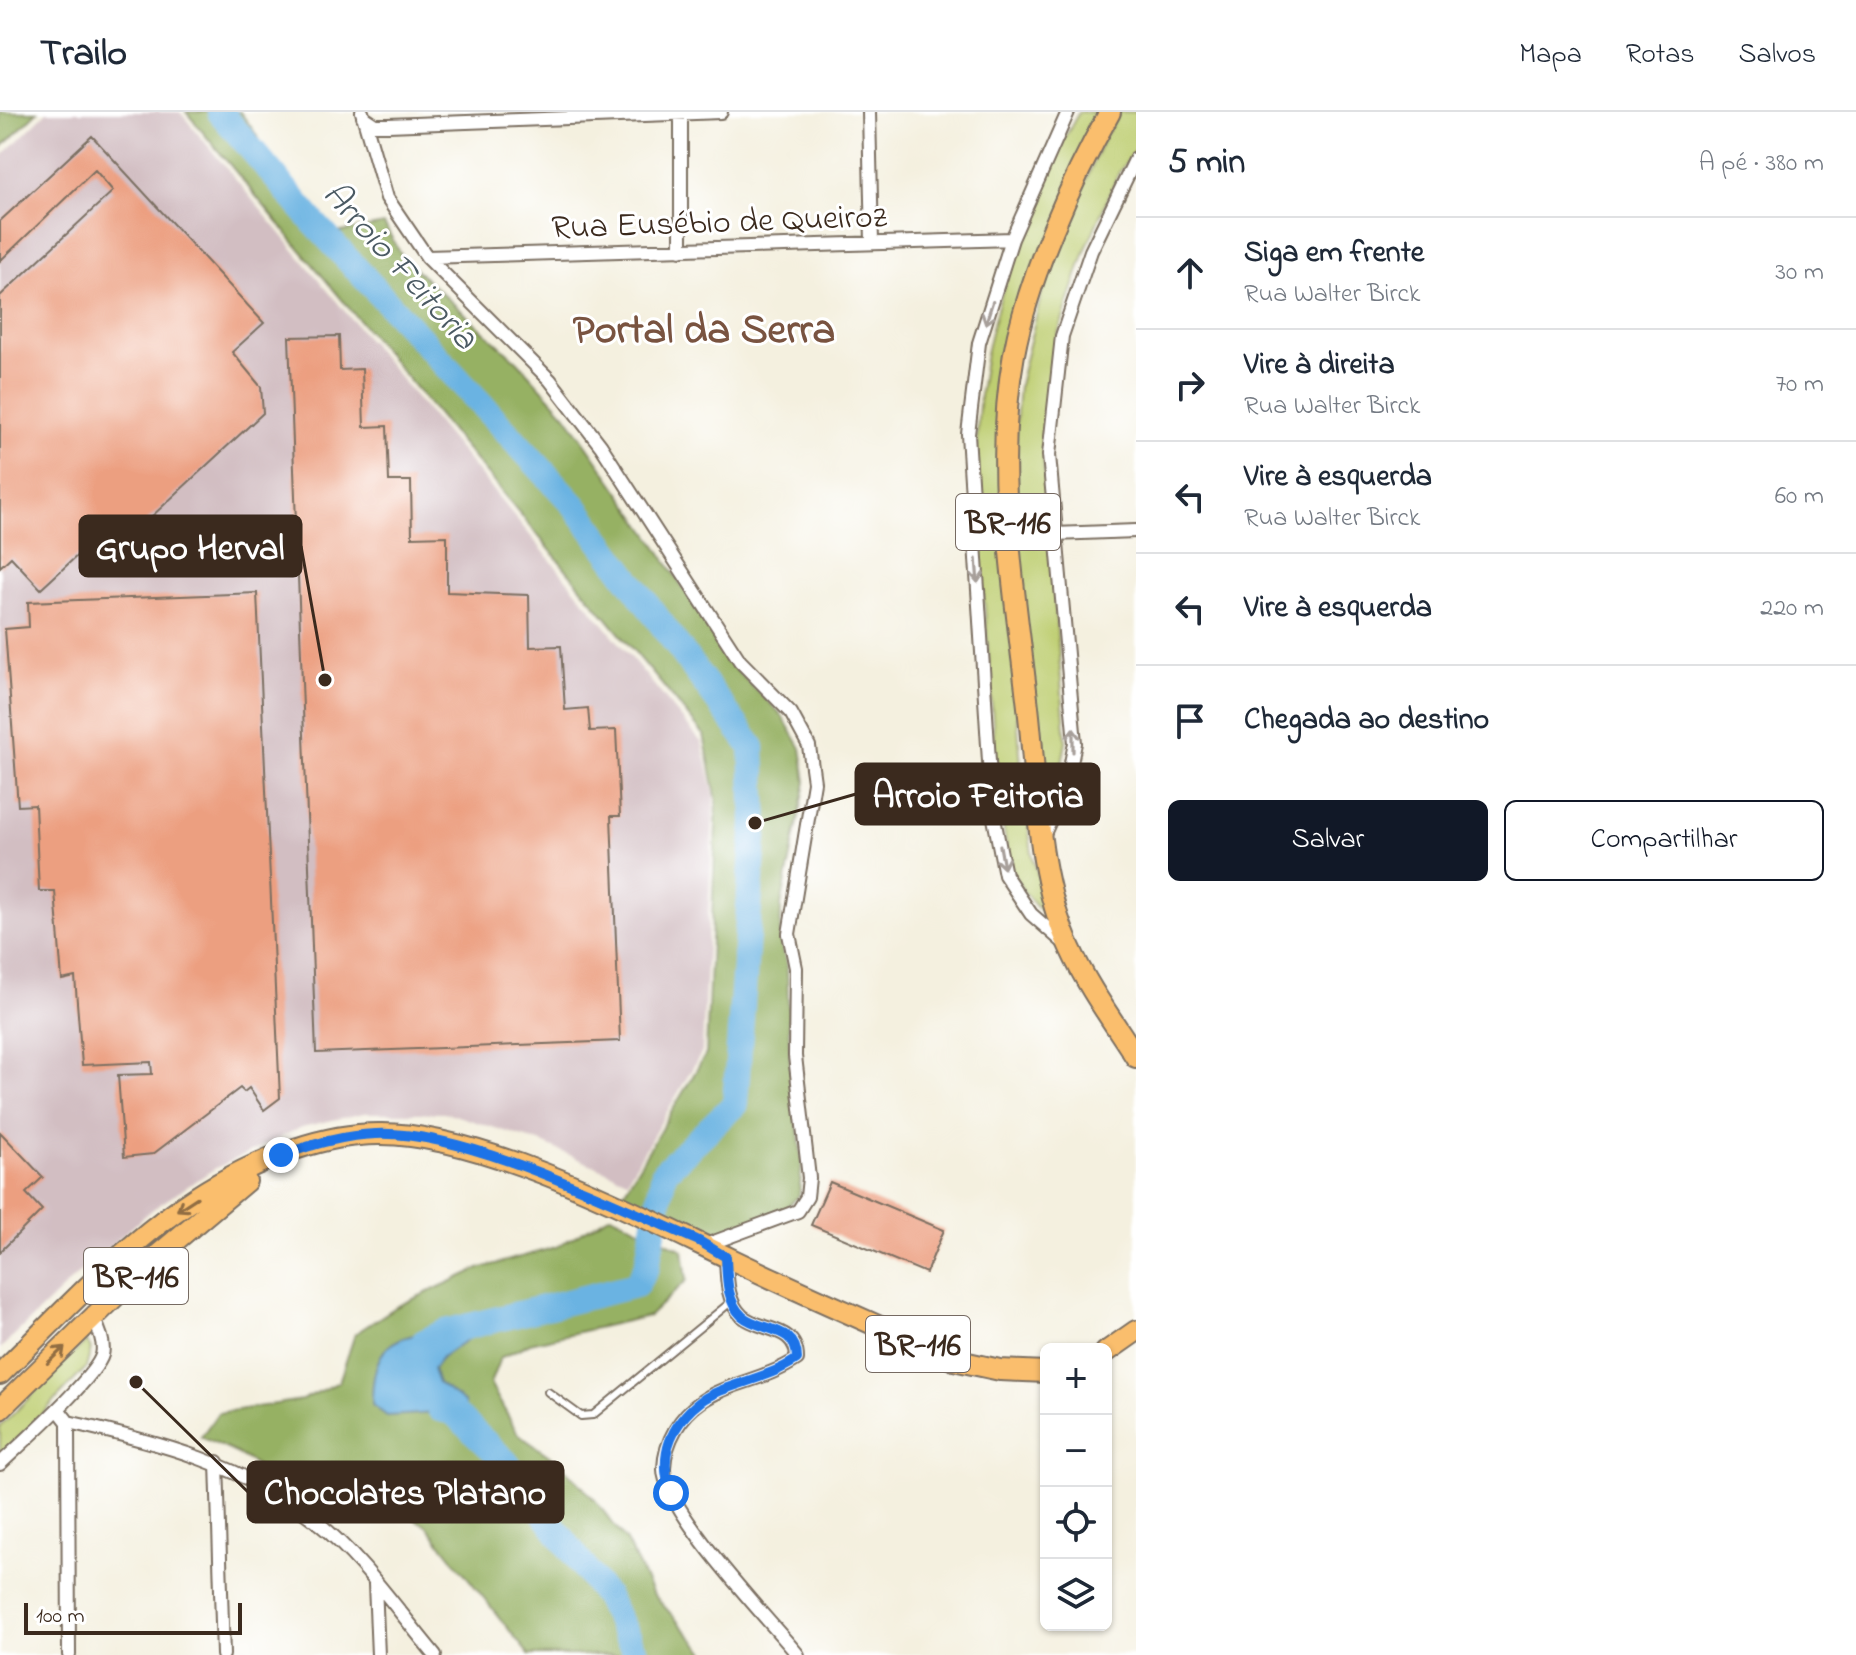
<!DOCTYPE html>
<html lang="pt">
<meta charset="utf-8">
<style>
body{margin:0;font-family:"Indie Flower",sans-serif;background:#f2f2f3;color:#1f2937}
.controls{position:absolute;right:24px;bottom:24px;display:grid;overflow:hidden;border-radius:12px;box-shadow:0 2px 6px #0004}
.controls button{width:72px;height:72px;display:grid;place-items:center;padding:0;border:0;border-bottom:2px solid #e0e1e3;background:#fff;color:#1f2937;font:40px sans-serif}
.scale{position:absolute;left:24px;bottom:20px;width:218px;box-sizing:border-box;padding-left:8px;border:4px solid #3b2a1e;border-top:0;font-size:22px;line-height:28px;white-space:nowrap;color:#3b2a1e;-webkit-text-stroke:6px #fff;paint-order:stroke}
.stop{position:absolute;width:24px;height:24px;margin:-18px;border:6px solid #1a73e8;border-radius:50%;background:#fff}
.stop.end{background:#1a73e8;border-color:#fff;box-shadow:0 2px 8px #0008}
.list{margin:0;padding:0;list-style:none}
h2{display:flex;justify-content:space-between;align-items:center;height:104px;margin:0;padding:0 32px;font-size:34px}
h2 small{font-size:26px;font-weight:400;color:#747a83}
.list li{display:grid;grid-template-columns:52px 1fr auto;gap:24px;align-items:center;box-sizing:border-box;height:112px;padding:0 32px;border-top:2px solid #e0e1e3}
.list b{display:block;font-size:30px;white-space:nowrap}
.list p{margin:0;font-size:26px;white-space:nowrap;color:#747a83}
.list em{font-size:26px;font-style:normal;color:#747a83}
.actions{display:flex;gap:16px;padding:24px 32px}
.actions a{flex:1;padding:18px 0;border:2px solid #111827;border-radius:12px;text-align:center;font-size:28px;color:#111827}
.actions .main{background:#111827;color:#fff}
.icon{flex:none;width:44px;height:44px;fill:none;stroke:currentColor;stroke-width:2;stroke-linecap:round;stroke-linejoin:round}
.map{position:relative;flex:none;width:1136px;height:1543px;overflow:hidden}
header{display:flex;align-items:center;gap:48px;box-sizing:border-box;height:112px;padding:0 40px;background:#fff;border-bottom:2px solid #e0e1e3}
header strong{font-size:38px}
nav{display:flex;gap:44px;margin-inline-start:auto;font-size:28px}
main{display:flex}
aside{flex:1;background:#fff}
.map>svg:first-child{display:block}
.industrial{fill:#d2bec2}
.green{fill:#bece71;stroke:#7c7c48;stroke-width:2}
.forest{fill:#96b163;stroke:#686e40;stroke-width:2}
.water{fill:#6ab3e2;stroke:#526e80;stroke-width:2}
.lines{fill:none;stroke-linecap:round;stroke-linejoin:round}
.river{stroke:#6ab3e2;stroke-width:26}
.building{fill:#ec9f80}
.lane-casing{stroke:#7c6f62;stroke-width:10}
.street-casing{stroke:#7c6f62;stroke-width:16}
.primary-casing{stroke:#7c6f62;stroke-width:24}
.lane{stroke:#fff;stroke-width:6}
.street{stroke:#fff;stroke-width:12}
.primary{stroke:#fabe6d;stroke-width:20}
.oneway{stroke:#a79f9a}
.oneway2{stroke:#916d42}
.route{stroke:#1a73e8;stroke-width:10}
.labels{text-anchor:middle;stroke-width:6;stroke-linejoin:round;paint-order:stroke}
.shield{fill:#fff;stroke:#766a62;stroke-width:2}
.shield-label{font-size:32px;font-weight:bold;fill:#3b2a1e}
.street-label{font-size:34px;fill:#3b2a1e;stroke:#fff}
.water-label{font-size:36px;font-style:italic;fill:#4b5a63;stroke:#fff}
.district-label{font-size:42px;font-weight:bold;fill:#795340;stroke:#fff}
.leader{fill:none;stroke:#3b2a1e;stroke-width:3}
.callout-dot{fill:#3b2a1e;stroke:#fff;stroke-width:3}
.callout{fill:#3b2a1e;stroke:#3b2a1e;stroke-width:3}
.callout-label{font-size:36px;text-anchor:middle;font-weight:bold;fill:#fff}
</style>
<header>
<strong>Trailo</strong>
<nav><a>Mapa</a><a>Rotas</a><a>Salvos</a></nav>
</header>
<main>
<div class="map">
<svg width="1136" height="1543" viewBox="0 0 1136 1543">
<rect width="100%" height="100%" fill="#fff"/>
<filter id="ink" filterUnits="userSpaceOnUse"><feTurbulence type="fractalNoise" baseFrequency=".0125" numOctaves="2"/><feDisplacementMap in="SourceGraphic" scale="16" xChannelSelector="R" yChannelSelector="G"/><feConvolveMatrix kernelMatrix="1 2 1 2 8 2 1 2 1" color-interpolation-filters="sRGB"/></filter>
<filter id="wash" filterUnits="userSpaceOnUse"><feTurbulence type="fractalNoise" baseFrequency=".006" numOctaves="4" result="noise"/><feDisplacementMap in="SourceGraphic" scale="32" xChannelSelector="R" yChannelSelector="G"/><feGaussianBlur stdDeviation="1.8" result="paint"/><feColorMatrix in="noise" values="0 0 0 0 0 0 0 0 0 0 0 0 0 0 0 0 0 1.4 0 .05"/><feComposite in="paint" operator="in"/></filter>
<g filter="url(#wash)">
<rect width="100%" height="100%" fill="#f4f0df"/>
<path class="industrial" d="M47 0H180L702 631 714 683 702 940 627 1068 542 1031 448 1001H364L302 1015 214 1057 153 1097 82 1158 0 1237V46Z"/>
<path class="green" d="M1079 0H1103L1009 238 1011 518 1022 668 1032 742 1050 809C1033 791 1016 775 1010 750 995 686 994 616 989 551 982 447 966 341 987 237 1002 166 1043 63 1079 0Z
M1120 0H1136V36L1118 62 1085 139 1057 225 1043 348 1066 630 1060 663 1043 684 1011 382 1019 273 1046 164 1103 28Z
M86 1229 91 1237 86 1256 0 1346V1315Z"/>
<path class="forest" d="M0 0H37L0 37Z
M186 0H240C272 40 292 93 336 121L384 112 403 146 518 250 566 303 654 430 733 555 781 602 801 636 806 670 781 794 780 829 787 853 790 952 802 1049 799 1084 782 1099 703 1124 620 1086 706 942 717 690 704 623Z
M611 1103 683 1138 687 1168 649 1204 530 1231 500 1246 490 1272 518 1322 561 1352 595 1388 626 1429 653 1482 708 1543H529L427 1414 401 1399 357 1405 328 1396 236 1341 201 1325 218 1301 302 1288 339 1270 355 1222 396 1195 478 1157 556 1135Z"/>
<path class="water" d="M471 1214 479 1219 442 1245 433 1257 438 1271 464 1290 466 1314 453 1300 387 1304 372 1293C371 1212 410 1227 471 1214Z"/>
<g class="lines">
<path class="river" d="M220 0 315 112 575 394 752 635 755 711 735 992 664 1060 647 1154 636 1173 445 1220 424 1230
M440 1297 453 1300 506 1350 606 1485 637 1543"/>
</g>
<g id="blocks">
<path class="building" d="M92 24 264 211 232 240 261 275 263 301 107 446 92 430 41 477 11 445 0 455V184L113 79 95 58 0 149V109Z
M339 224 340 258 362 257 364 315 387 314 389 369H411L412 425 447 424V480L529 483 530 535 561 534 565 598 588 596 590 619 616 618 620 704H611L620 929 316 941 289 225Z
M257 481 280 986 264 998 249 976 244 980 240 976 153 1042 124 1045 118 963 152 962 151 950 82 953 75 865 62 868 55 779H39L35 693 18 694 5 517 29 515 28 490Z
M0 1020 43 1065 26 1081 42 1098 0 1140Z
M830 1070 944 1118 926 1161 811 1113Z"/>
</g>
</g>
<g filter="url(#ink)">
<use href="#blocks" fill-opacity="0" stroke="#7c6f62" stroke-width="2"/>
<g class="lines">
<g class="lane-casing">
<path id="lane" d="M548 1280 581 1304 593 1303 732 1189"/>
</g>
<g class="street-casing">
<path id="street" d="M362 0 387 86 427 145 550 268 601 334 740 549 791 601 809 634 814 670 789 822 796 856 795 944 809 1066 807 1085 798 1099 706 1133
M869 0 872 131
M363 5 375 13H388L721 0
M681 138V0
M427 145 1012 127
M1054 422 1136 419
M1043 724 1067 671 1075 631 1049 343 1062 224 1091 139 1136 46
M1063 830 1031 802 1005 763 992 696 968 322 979 231 1012 127 1068 0
M726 1145C727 1165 726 1189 742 1204 761 1220 797 1213 797 1247 766 1268 727 1271 702 1289 680 1304 665 1329 664 1356 662 1396 770 1509 798 1543
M58 1297 68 1310C158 1330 243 1352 317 1410 362 1446 398 1499 435 1543
M68 1310 69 1543
M217 1350 223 1543
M0 1352C20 1333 96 1265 102 1243 105 1232 99 1216 93 1207
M375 1472 378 1543"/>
</g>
<g class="primary-casing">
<path id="primary" d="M1110 0C1072 67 1028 166 1014 242 992 361 1016 485 1029 604 1037 680 1037 765 1070 836 1087 874 1113 909 1136 945
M1106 1240 1136 1219
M0 1262C68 1196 135 1119 218 1072 265 1045 324 1022 378 1022 478 1020 638 1102 729 1146 803 1182 879 1214 954 1248L1000 1258 1046 1260
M0 1297 151 1149 246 1069"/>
</g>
<use href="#lane" class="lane"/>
<use href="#street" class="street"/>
<use href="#primary" class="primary"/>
</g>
<defs><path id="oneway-shaft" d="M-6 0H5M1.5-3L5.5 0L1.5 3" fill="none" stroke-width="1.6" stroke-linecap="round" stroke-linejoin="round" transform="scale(2)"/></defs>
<g class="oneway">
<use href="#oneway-shaft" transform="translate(989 201) rotate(108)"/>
<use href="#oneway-shaft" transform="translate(977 459) rotate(86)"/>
<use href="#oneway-shaft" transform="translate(1073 628) rotate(-90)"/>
<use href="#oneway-shaft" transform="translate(1002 745) rotate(80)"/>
</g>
<g class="oneway2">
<use href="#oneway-shaft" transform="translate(187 1092) rotate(147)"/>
<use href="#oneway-shaft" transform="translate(56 1243) rotate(-44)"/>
</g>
</g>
<g class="lines" filter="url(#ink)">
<path class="route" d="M281 1043C312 1033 343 1023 376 1022 466 1018 615 1093 699 1129L726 1145C727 1164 726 1189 742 1204 761 1220 797 1213 797 1247 767 1268 724 1272 701 1289 670 1313 658 1344 671 1381"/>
</g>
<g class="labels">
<g class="shield">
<rect x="956" y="382" width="104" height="56" rx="6"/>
<rect x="84" y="1136" width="104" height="56" rx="6"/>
<rect x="866" y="1204" width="104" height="56" rx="6"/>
</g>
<g class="shield-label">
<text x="1008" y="421">BR-116</text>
<text x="136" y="1175">BR-116</text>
<text x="918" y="1243">BR-116</text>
</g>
<g class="street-label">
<text transform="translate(719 108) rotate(-2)" y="12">Rua Eusébio de Queiroz</text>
</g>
<g class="water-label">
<text transform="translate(402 152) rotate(48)" y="13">Arroio Feitoria</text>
</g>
<g class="district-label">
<text x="704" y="230">Portal da Serra</text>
</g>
</g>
<path class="leader" d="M325 568L301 434M755 711L856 682M136 1270L248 1380"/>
<g class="callout-dot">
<circle cx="325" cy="568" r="8"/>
<circle cx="755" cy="711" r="8"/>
<circle cx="136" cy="1270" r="8"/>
</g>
<g class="callout">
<rect x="80" y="404" width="221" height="60" rx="8"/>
<rect x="856" y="652" width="243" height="60" rx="8"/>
<rect x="248" y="1350" width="315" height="60" rx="8"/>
</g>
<g class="callout-label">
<text x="190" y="447">Grupo Herval</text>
<text x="978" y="695">Arroio Feitoria</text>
<text x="405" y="1392">Chocolates Platano</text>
</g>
</svg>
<div class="controls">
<button>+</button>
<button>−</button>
<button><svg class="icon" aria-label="locate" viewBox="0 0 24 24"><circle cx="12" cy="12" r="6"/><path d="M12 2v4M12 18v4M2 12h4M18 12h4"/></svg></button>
<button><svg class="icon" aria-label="layers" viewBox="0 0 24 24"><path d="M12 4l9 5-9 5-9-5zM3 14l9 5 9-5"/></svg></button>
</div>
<div class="scale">100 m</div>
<div class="stop" style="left:671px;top:1381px"></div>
<div class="stop end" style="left:281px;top:1043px"></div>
</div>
<aside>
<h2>5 min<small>A pé · 380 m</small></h2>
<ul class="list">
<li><svg class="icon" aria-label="ahead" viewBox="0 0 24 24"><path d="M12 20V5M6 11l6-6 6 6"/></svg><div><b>Siga em frente</b><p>Rua Walter Birck</p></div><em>30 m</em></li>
<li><svg class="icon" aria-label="right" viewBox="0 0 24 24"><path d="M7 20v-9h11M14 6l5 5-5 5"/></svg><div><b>Vire à direita</b><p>Rua Walter Birck</p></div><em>70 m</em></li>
<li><svg class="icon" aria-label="left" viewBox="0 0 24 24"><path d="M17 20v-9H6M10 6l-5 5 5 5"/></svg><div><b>Vire à esquerda</b><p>Rua Walter Birck</p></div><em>60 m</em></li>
<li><svg class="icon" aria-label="left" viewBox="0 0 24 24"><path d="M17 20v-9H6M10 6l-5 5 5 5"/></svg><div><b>Vire à esquerda</b></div><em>220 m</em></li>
<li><svg class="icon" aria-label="arrive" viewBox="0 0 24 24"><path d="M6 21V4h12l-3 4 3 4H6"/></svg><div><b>Chegada ao destino</b></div></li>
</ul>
<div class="actions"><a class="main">Salvar</a><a>Compartilhar</a></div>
</aside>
</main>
